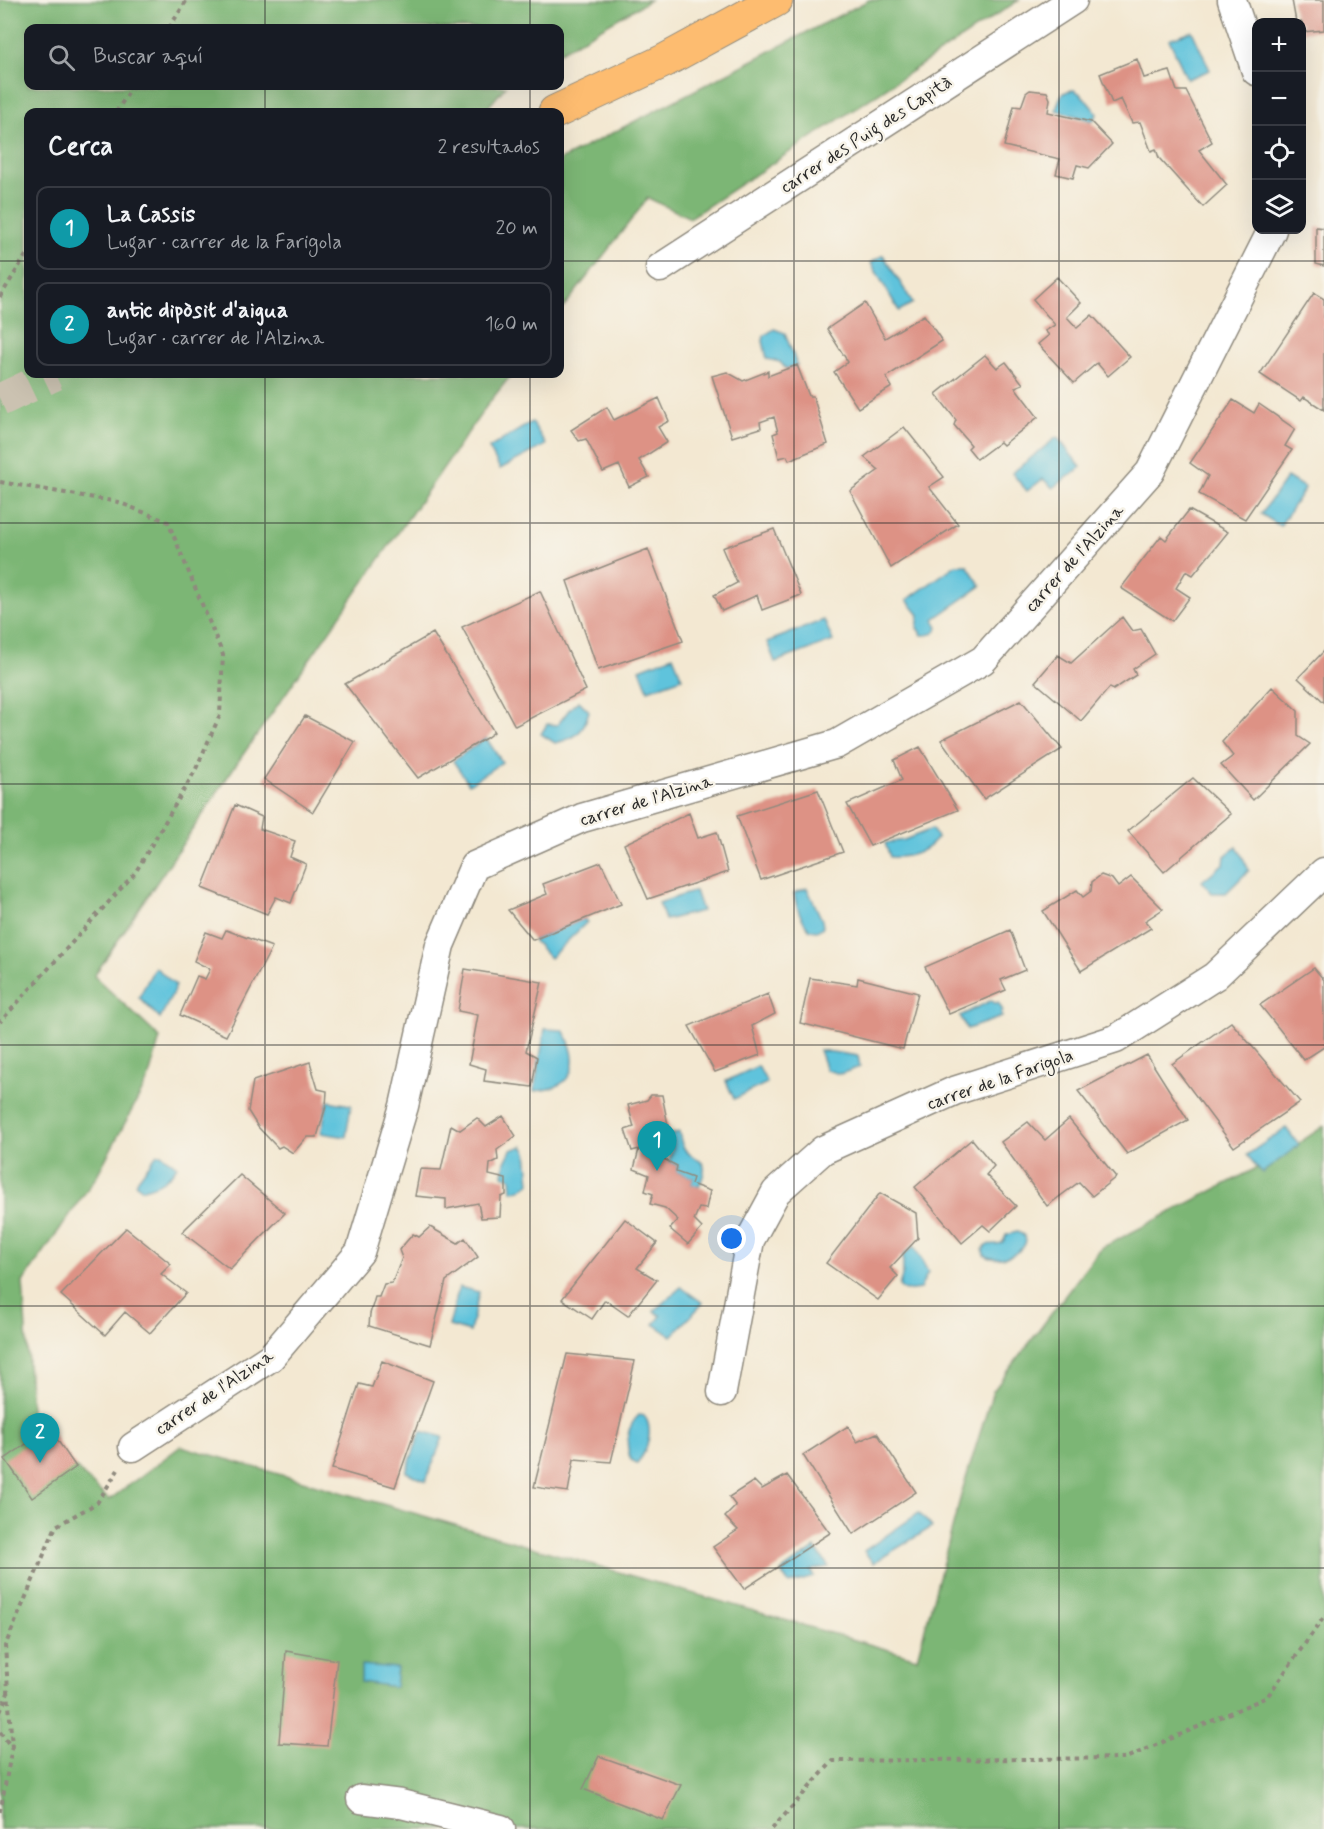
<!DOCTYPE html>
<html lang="es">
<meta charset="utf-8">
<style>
body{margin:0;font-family:Mynerve,sans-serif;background:#242831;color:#f1f3f6}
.controls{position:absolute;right:18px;top:18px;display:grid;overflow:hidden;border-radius:12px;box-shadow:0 6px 24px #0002}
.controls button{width:54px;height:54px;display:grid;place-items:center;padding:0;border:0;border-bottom:2px solid #363941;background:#171b24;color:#f1f3f6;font:30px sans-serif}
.you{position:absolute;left:732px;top:1239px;width:21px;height:21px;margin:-15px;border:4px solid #fff;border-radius:50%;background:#1a73e8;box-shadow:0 0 0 9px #1a73e833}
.badge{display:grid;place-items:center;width:39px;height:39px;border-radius:50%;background:#7c3aed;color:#fff;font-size:20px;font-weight:700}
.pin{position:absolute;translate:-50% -50px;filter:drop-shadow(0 2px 3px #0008)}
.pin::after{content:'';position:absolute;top:32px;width:21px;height:18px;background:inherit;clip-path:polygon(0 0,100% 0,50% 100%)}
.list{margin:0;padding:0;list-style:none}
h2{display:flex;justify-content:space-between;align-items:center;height:78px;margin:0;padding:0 24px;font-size:26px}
h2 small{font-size:20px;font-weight:400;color:#9ea1a6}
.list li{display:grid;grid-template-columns:39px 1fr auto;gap:18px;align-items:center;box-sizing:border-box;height:84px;margin:0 12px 12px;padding:0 12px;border:2px solid #363941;border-radius:12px}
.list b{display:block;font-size:22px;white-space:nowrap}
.list p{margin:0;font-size:20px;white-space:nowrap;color:#9ea1a6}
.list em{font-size:20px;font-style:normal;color:#9ea1a6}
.icon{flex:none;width:33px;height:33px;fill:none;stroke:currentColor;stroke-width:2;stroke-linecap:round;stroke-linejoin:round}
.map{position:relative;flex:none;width:1324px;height:1829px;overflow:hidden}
.search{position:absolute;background:#171b24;box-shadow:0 6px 24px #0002;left:24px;top:24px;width:540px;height:66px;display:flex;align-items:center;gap:15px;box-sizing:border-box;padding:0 21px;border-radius:12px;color:#9ea1a6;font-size:22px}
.panel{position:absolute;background:#171b24;box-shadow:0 6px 24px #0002;left:24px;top:108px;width:540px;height:270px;border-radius:12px}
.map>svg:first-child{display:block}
.forest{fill:#7cb674;stroke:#547050;stroke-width:1.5}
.water{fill:#5fc3dc;stroke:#457784;stroke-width:1.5}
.building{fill:#dd9285}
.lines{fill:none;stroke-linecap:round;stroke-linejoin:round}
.motorway-tunnel{stroke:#cbc2b1;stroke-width:33;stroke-dasharray:33 16;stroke-linecap:butt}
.minor-casing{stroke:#8f8a7e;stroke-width:31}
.motorway-casing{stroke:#8f8a7e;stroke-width:35}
.path{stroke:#8f8a7e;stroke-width:4;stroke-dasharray:4.5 4.5;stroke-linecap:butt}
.minor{stroke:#fff;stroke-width:28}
.motorway{stroke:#fdbc6f;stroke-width:33}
.grid{fill:none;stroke:#2b2b2b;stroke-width:1.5;stroke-opacity:0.55}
.labels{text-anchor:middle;stroke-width:5;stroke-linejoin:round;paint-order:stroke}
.street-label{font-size:18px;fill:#2b2b2b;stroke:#f7f3e8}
</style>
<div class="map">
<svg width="1324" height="1829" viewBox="0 0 1324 1829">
<rect width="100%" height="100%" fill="#f7f3e8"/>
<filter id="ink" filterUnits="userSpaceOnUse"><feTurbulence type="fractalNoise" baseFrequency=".0167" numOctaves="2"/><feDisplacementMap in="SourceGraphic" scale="12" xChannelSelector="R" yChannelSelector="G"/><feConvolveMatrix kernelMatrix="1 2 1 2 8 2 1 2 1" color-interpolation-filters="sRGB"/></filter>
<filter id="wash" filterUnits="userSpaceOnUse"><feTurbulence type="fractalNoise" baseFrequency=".008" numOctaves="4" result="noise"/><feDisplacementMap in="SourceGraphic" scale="24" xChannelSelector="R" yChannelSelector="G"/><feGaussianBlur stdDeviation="1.35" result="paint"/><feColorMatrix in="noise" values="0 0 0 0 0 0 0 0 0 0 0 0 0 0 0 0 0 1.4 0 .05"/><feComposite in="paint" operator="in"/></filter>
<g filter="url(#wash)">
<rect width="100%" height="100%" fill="#f3e8d2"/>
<path class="forest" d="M0 0H650L560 52V28H28V86H506L484 112H28V374H512L488 404 233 769 94 976 160 1038 148 1080 96 1177 23 1282 32 1426 109 1500 181 1446 917 1658 963 1488 993 1391 1101 1248 1278 1157 1324 1126V1829H0Z
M869 0H1019L690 218 648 198 560 312V160Z"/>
<path class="water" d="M1192 31 1210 70 1187 79 1169 39Z
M1074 90 1081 94 1096 112 1097 114 1093 121 1056 110C1060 98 1060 91 1074 90Z
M883 255 913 303 899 311 871 263Z
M774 329 785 333 797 365 786 369 780 362 767 359 763 341 764 336Z
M532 422 546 445 500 469 489 448Z
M1057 437 1081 467 1053 488 1043 479 1027 491 1012 473Z
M1287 477 1305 488 1280 526 1261 514Z
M956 565H967L981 586 934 619 938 628C934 635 929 635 922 635L917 628 919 615 907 600Z
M824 620 833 641 775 662 767 642Z
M673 656 682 678 648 690 640 669Z
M579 701 589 711C583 733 577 738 555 743L541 734 547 724 557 725C565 717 569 706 579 701Z
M486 738 502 762 469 784 453 761Z
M932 829 937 838C925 853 908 858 890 857L885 843 904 840Z
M1237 846 1249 870 1226 893H1212L1202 881 1224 863 1225 856Z
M807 888 822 920 823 927 817 931 810 930C801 920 796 907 794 893Z
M695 891 702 911 665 920 659 903Z
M584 919 587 922 550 958 533 940Z
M155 967 176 986 160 1019 139 997Z
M992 1000 995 1004 998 1002 1003 1011 1001 1014 1002 1017 967 1029 960 1016Z
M545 1029 563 1030C582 1062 575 1089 534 1091Z
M819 1050 858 1056 860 1067 840 1074 826 1070Z
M758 1066 767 1083 734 1099 726 1081Z
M328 1101 351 1105 346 1137 321 1133Z
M1286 1128 1299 1145 1262 1173 1247 1155Z
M679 1132C680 1136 681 1143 683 1147 696 1166 713 1154 699 1187L691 1184 693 1178 676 1172 677 1166 669 1162 672 1149 670 1135Z
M523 1146 527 1152 530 1183 520 1190 512 1191 511 1178 503 1175 505 1162 511 1150Z
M157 1154H161L177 1166C168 1180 160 1185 143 1189L135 1183Z
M1017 1232C1043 1240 1005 1268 984 1255L983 1250 986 1245C997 1243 1003 1247 1006 1235Z
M914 1246 928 1272 920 1289 905 1291 899 1286 903 1273V1256Z
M459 1287 479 1292 470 1332 449 1326Z
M681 1287 703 1303 672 1336 654 1324 661 1316 654 1311Z
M639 1415H644C654 1429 648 1451 637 1463L631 1460C625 1444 626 1427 639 1415Z
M421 1431 443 1437 426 1481 406 1472Z
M919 1513 932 1527 873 1563 864 1551Z
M815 1548 829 1567 810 1570 814 1577 789 1584 781 1572Z
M361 1665 397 1668 395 1687 361 1682Z"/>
<g id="blocks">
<path class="building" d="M1292 0H1324V30L1302 32V22H1296Z
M1137 59 1144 78 1170 71 1177 91H1186L1212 142 1199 150 1227 185 1203 207 1159 158 1156 149 1151 151 1140 122 1132 123 1121 99 1112 103 1100 74Z
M1030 90 1047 92 1050 99 1048 112 1091 122 1112 144 1089 168 1077 165 1073 178 1056 174 1060 159 1004 146 1014 106 1021 107 1026 93Z
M1316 227 1324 228V266L1316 264Z
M1057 277 1081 303 1067 317 1077 328 1092 315 1130 357 1108 376 1097 363 1074 383 1038 344 1049 335 1045 331 1055 325 1033 299Z
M1314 293 1324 299V410L1304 397 1301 401 1260 374Z
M865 303 885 338 924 315 942 341 886 377 892 387 858 408 834 372 848 362 827 329Z
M985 355 997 368 1006 362 1023 384 1015 387 1038 417 1003 445 1000 442 977 459 968 448 971 445 954 425 956 420 936 394Z
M797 365 809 396H813L828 444 789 460 787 456 779 458 773 434 778 432 774 417 760 422 761 428 732 437 712 376 727 372 743 381 768 371V376Z
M659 398 669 421 658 427 667 442 639 460 649 477 629 487 619 465 603 472 586 439 579 441 571 430 607 407 614 420Z
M1233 400 1254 413 1259 404 1295 429 1285 446 1292 450 1245 519 1199 494 1208 476 1190 463Z
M904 427 944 477 929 487 958 524 891 568 850 491 879 470 864 457Z
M1189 510 1228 532 1193 575 1186 571 1176 588 1190 597 1172 621 1121 588 1161 536 1166 540Z
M774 529 801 595 762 610 757 595 722 611 714 595 737 583 722 548Z
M648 549 683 641 598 670 567 581Z
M540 591 586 690 515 726 462 627Z
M1122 617 1132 631 1141 629 1155 654 1133 669 1136 675 1113 690 1110 687 1081 721 1035 682 1058 655 1071 663Z
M433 633 494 732 486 738 418 778 345 684Z
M1324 651V702L1298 678Z
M1272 687 1298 711V736L1310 744 1253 800 1221 765 1233 756 1222 742Z
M1021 700 1062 749 984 799 941 740Z
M305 716 355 742 313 812 264 779Z
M920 747 958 810 870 846 847 804 902 780 894 760Z
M1193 778 1231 814 1164 872 1128 831Z
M818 790 843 852 761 880 737 816Z
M235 805 262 817 260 829 295 841 290 857 306 864 291 903 276 897 267 914 202 888Z
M689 813 698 838 717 832 728 872 648 899 624 844Z
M601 862 621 904 533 940 508 910 547 894 543 884Z
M1101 875 1112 879 1118 887 1131 877 1163 909 1145 921 1151 928 1081 971 1043 911 1077 890 1083 897 1091 891 1092 882Z
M226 930 272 947 226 1036 180 1015 197 976 205 979 210 969 194 961 206 932 222 938Z
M1010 930 1025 970 1001 980 1006 990 949 1014 925 967Z
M1314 968 1324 980V1047L1304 1060 1260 1005Z
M465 969 542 982 526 1051 537 1057 532 1087 484 1081 486 1069 469 1064 478 1015 458 1011Z
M810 978 857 985 858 978 918 993 903 1049 800 1023Z
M768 994 775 1014 752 1026 760 1055 715 1072 689 1026Z
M1231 1022 1300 1102 1234 1147 1172 1064Z
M1147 1055 1188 1120 1127 1154 1078 1091Z
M310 1062 318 1089 327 1091 326 1106 317 1137H307L293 1153 282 1146 278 1148 258 1127 248 1111 253 1081Z
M651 1095H662L669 1130H654V1154L677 1166 676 1172 693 1178 691 1184 710 1191 706 1209 699 1208 694 1220 702 1228 688 1244 670 1229 678 1220 665 1208 650 1204 653 1194 645 1191 649 1175 634 1169 639 1149 632 1151 625 1130 634 1127 628 1105 647 1100Z
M503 1116 516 1136 497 1150 498 1160 490 1164 489 1175 506 1179V1195L501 1197 500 1217 481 1218 478 1203 446 1209V1199L415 1196 420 1169 441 1170 451 1125 460 1130 477 1118 486 1127Z
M1069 1119 1116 1177 1092 1196 1079 1182 1047 1206 1001 1142 1028 1122 1045 1140Z
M972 1139 994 1166 986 1175 1016 1206 990 1231 983 1225 962 1243 915 1187Z
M240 1175 285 1213 230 1269 182 1232Z
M880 1193 916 1213 918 1238 890 1268 898 1276 878 1300 826 1263Z
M625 1219 657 1243 637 1268 657 1280 628 1316 605 1300 592 1319 562 1299Z
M430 1227 458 1243 465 1238 478 1257 446 1281 430 1345 369 1326 370 1314 375 1297H379L384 1284 392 1283 402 1258 399 1250 413 1234 419 1237Z
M126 1228 171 1264 161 1274 186 1293 150 1333 125 1312 105 1335 61 1295Z
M567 1354 635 1361 611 1462 574 1459 568 1492 534 1487Z
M382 1361 433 1381 395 1487 332 1469 359 1384 372 1387Z
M848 1426 857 1442 877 1433 916 1492 853 1534 803 1455Z
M49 1428 76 1467 32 1498 5 1459Z
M787 1475 830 1533 744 1589 713 1547 738 1530 725 1517 736 1506 729 1497 754 1481 762 1489Z
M286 1651 337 1660 327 1746 279 1743Z
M599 1756 681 1785 663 1820 583 1789Z"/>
</g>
</g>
<g filter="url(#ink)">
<use href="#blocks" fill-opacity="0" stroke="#8f8a7e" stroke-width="1.5"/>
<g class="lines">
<path class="motorway-tunnel" d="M0 400 55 374"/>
<g class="minor-casing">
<path id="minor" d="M1232 0 1256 71
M660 268 1073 0
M722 1392 750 1240 776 1192 823 1150 954 1091 1116 1039 1215 976 1324 872
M133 1447 271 1357 360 1252 404 1106 440 945 474 866 582 818 837 744 983 660 1150 472 1272 230
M361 1799 401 1804 501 1829"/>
</g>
<g class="motorway-casing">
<path id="motorway" d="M555 112 664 61 776 0"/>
</g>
<path class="path" d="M169 28 187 0
M116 112 133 86
M0 297 28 252
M0 482 118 502 168 522 223 655 220 715 195 771 135 873 0 1022
M0 1712 8 1693
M0 1732 12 1748 0 1812
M12 1748 5 1646 56 1526 97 1503 118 1470
M772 1829 833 1761 1126 1758 1267 1697 1324 1617"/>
<use href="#minor" class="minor"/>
<use href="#motorway" class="motorway"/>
</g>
</g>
<path class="grid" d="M265 0V28M530 0V28M794 0V1829M1059 0V1829M265 86V112M530 86V112M0 261H28M560 261H1324M265 374V1829M530 374V1829M0 523H1324M0 784H1324M0 1045H1324M0 1306H1324M0 1568H1324"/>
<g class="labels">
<g class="street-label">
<text transform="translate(866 134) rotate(-33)" y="6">carrer des Puig des Capità</text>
<text transform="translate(1074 558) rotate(-48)" y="6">carrer de l'Alzina</text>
<text transform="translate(646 800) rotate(-17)" y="6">carrer de l'Alzina</text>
<text transform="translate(1000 1079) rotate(-19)" y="6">carrer de la Farigola</text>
<text transform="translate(214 1392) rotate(-34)" y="6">carrer de l'Alzina</text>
</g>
</g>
</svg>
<div class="controls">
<button>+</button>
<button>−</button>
<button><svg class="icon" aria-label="locate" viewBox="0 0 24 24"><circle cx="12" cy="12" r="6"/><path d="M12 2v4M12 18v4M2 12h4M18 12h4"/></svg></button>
<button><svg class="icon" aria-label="layers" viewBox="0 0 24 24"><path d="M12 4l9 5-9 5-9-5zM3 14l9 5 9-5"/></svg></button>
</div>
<div class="you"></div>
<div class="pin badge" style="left:657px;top:1171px;background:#0f9aa8">1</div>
<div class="pin badge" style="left:40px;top:1463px;background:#0f9aa8">2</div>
<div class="search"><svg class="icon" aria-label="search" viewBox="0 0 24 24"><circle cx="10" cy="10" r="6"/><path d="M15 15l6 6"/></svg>Buscar aquí</div>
<section class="panel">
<h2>Cerca<small>2 resultados</small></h2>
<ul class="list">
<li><span class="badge" style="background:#0f9aa8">1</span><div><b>La Cassis</b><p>Lugar · carrer de la Farigola</p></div><em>20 m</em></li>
<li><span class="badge" style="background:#0f9aa8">2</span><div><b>antic dipòsit d'aigua</b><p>Lugar · carrer de l'Alzina</p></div><em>160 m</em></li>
</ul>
</section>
</div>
